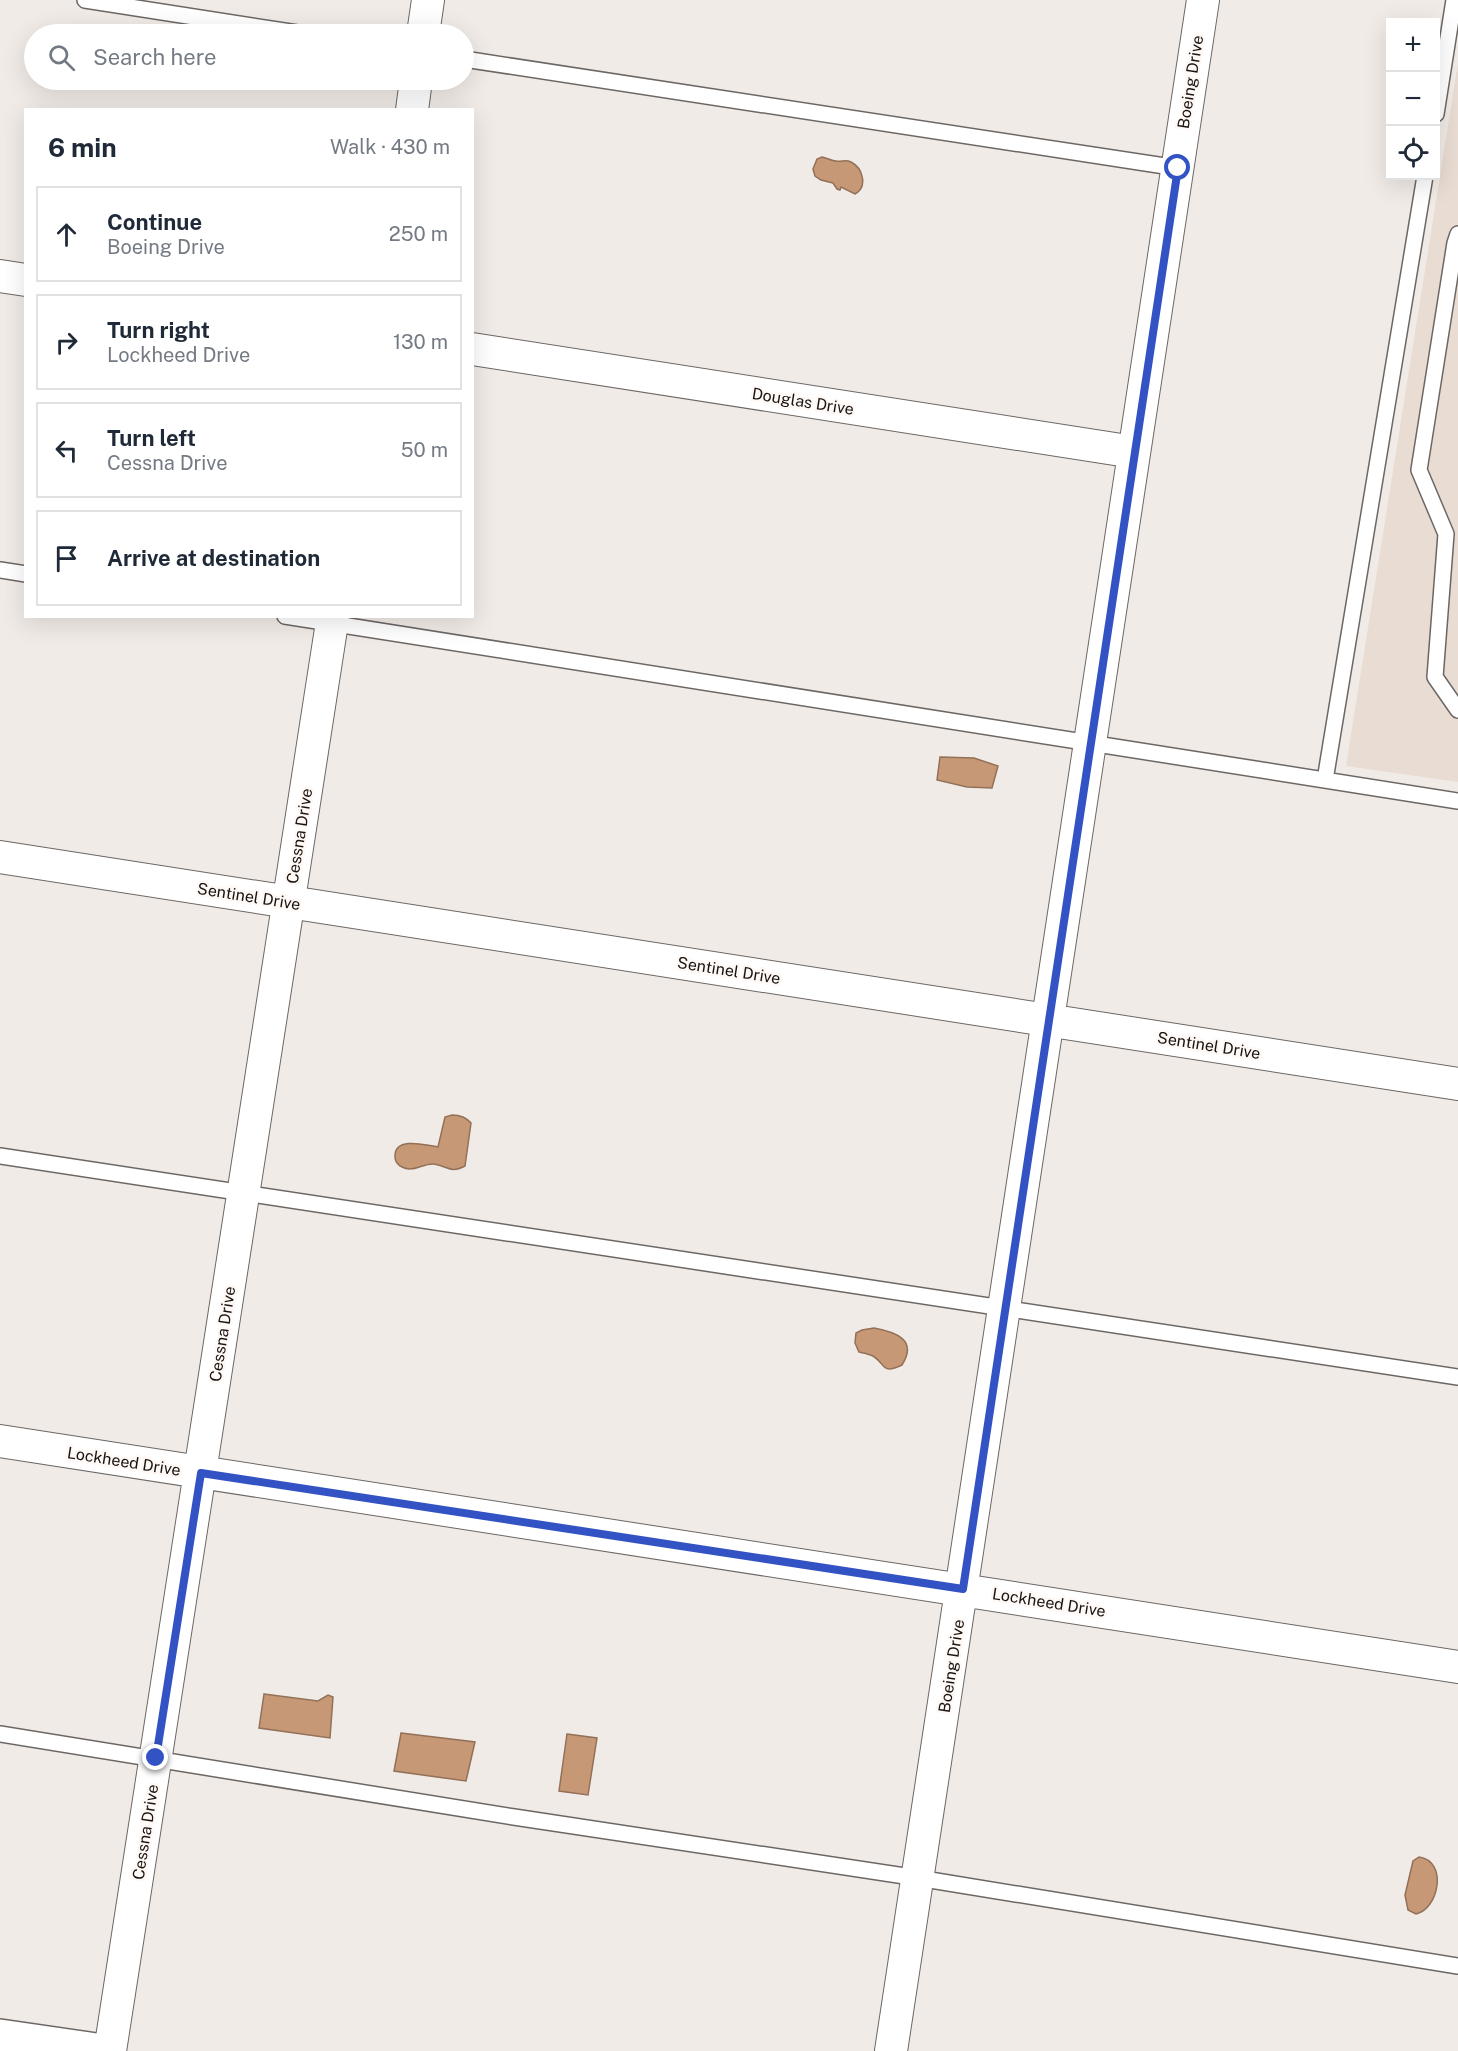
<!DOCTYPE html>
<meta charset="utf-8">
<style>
body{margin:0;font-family:"Public Sans",sans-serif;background:#f6f6f7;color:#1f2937}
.controls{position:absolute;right:18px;top:18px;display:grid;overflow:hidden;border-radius:0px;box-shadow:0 6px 24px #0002}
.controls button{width:54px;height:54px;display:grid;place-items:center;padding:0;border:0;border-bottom:2px solid #e0e1e3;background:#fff;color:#1f2937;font:30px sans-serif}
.stop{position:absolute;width:18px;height:18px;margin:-14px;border:4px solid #3352c3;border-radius:50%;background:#fff}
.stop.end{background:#3352c3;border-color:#fff;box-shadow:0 2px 6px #0008}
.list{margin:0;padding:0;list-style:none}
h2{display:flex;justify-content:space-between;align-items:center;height:78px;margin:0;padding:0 24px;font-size:26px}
h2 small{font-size:20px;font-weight:400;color:#747a83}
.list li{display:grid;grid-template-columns:39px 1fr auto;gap:18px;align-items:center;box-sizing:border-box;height:96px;margin:0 12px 12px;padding:0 12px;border:2px solid #e0e1e3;border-radius:0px}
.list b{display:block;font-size:22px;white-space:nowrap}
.list p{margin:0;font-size:20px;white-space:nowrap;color:#747a83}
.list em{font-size:20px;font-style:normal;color:#747a83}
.icon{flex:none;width:33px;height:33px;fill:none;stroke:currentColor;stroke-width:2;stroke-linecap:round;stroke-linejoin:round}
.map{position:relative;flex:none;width:1458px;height:2051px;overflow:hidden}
.search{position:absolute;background:#fff;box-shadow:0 6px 24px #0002;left:24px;top:24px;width:450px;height:66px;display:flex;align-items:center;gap:15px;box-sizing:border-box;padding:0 21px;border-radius:33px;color:#747a83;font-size:22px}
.panel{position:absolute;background:#fff;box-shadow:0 6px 24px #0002;left:24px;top:108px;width:450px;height:510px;border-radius:0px}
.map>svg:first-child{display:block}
.built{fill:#e9dcd3}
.water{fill:#c79875;stroke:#927158;stroke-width:1.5}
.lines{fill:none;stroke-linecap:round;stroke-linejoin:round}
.service-casing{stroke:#6d6764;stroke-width:18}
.minor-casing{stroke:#6d6764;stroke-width:34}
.secondary-casing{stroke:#6d6764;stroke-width:36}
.service{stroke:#fff;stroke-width:15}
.minor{stroke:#fff;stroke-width:32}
.secondary{stroke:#fff;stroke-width:33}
.route{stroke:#3352c3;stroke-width:8}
.labels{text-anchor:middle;stroke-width:5;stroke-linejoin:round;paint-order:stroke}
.street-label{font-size:16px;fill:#171514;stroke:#fff8f4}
</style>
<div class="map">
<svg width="1458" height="2051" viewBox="0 0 1458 2051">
<rect width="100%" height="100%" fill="#f1ebe7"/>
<path class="built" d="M1458 63V782L1346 766Z"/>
<path class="water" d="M822 157C827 158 832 161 836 161 842 162 845 159 851 162 863 168 868 187 855 194L841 187 840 190 837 189 833 183 821 180 815 176 813 169 817 159Z
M940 757 974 758 998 766 992 788 967 787 937 780Z
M452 1115C460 1115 466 1117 471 1123L465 1166C450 1174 448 1166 434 1164 423 1163 413 1173 402 1167 398 1165 395 1161 395 1157 394 1136 426 1145 438 1147L445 1117Z
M874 1328C896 1332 918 1340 902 1365 881 1375 886 1364 873 1356 869 1354 863 1353 859 1352L855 1343 856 1333 862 1330Z
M264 1694 318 1701 328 1695 333 1697 330 1738 259 1728Z
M401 1733 475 1742 466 1781 394 1771Z
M567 1734 597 1738 588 1795 559 1791Z
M1419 1857C1448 1861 1439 1909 1416 1914L1408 1910 1405 1895 1413 1861Z"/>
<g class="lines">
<g class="service-casing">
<path id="service" d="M85 0 304 34
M464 59 1178 168
M1436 114 1454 0
M1458 234 1455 243 1419 470 1446 534 1435 677 1458 710
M0 570 26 574
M285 616 1458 801
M1325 780 1425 176
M0 1156 1458 1377
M0 1734 514 1817 918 1878 1458 1966"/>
</g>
<g class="minor-casing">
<path id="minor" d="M423 34 428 0
M412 110 416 80
M0 276 26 280
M472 349 1134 452
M0 857 1458 1084
M0 1441 1458 1667
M110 2051 333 616
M891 2051 1203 0"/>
</g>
<g class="secondary-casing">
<path id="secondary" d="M0 2036 103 2051"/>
</g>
<use href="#service" class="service"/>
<use href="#minor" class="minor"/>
<use href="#secondary" class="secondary"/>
</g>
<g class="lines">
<path class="route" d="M156 1758 201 1473 963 1589 1178 168"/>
</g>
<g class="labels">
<g class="street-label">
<text transform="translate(1190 82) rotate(-81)" y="6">Boeing Drive</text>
<text transform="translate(803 401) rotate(9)" y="6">Douglas Drive</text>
<text transform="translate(299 836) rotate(-81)" y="6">Cessna Drive</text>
<text transform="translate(249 896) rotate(9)" y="6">Sentinel Drive</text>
<text transform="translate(729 970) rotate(9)" y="6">Sentinel Drive</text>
<text transform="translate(1209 1045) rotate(9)" y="6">Sentinel Drive</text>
<text transform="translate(222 1334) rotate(-81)" y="6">Cessna Drive</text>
<text transform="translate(124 1461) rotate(9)" y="6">Lockheed Drive</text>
<text transform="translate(1049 1602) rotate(9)" y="6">Lockheed Drive</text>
<text transform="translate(951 1666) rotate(-81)" y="6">Boeing Drive</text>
<text transform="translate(145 1832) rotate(-81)" y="6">Cessna Drive</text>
</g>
</g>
</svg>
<div class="controls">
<button>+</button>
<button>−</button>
<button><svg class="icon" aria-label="locate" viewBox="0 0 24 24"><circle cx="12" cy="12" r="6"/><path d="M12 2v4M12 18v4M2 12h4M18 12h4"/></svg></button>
</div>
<div class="stop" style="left:1178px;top:168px"></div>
<div class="stop end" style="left:156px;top:1758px"></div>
<div class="search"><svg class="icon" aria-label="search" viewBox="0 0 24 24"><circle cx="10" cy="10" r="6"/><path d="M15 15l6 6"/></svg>Search here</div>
<section class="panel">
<h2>6 min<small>Walk · 430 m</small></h2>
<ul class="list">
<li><svg class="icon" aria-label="ahead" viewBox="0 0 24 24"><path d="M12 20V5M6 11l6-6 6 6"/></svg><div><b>Continue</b><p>Boeing Drive</p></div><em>250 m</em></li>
<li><svg class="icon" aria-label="right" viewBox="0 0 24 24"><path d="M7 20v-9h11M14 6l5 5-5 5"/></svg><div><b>Turn right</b><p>Lockheed Drive</p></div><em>130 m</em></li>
<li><svg class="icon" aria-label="left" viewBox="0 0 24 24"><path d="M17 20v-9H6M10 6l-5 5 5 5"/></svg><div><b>Turn left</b><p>Cessna Drive</p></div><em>50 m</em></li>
<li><svg class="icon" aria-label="arrive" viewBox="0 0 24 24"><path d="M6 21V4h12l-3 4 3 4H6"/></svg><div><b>Arrive at destination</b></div></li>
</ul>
</section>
</div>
